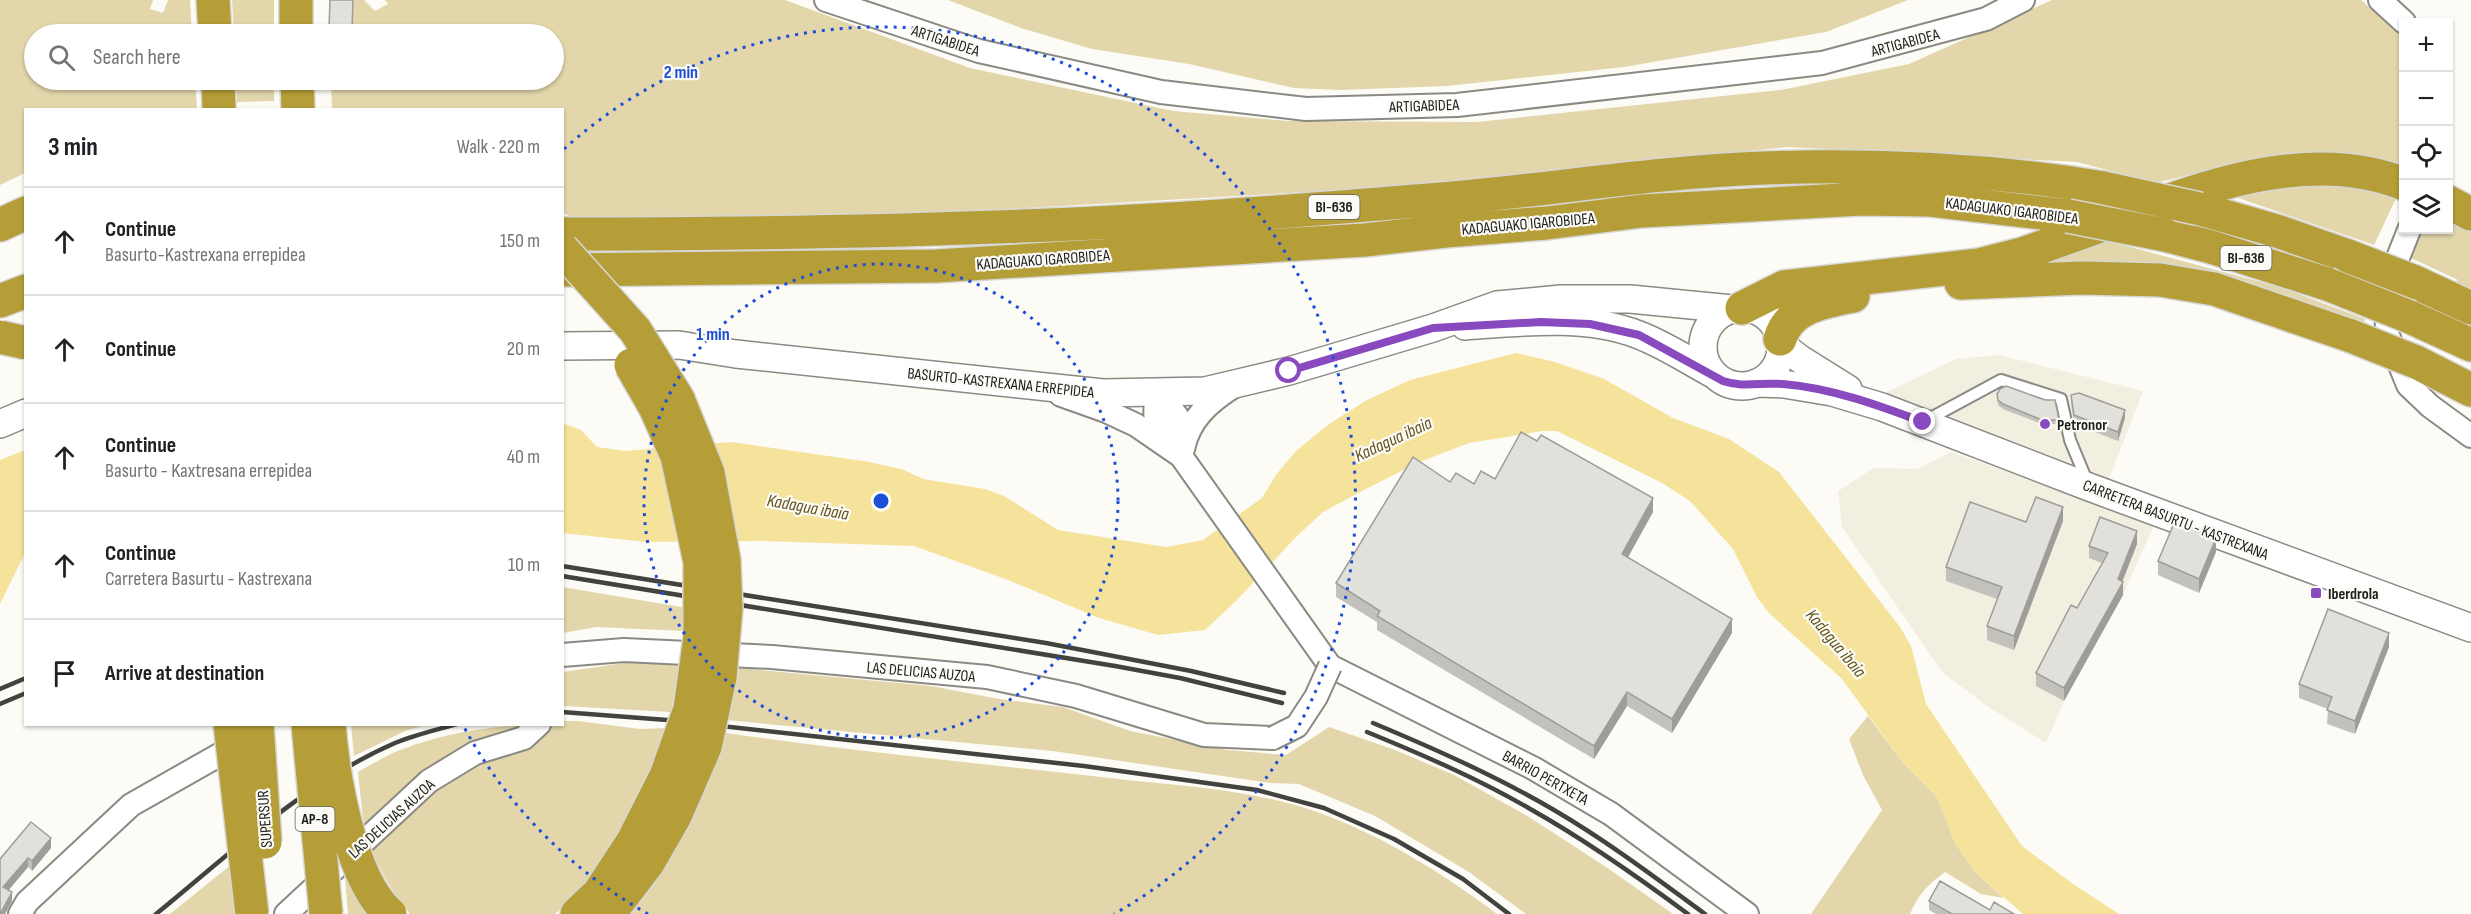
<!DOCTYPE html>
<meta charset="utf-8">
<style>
body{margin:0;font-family:"Sofia Sans Condensed",sans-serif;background:#f6f6f6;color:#202124}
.controls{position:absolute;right:18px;top:18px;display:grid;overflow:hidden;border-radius:0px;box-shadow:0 2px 4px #0004}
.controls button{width:54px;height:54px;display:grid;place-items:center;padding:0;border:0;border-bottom:2px solid #e0e0e0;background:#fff;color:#202124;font:30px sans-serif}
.stop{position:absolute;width:18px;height:18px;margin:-14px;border:4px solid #894ac0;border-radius:50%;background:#fff}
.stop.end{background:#894ac0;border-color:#fff;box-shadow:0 2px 6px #0008}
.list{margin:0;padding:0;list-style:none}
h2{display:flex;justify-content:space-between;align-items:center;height:78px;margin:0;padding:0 24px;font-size:26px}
h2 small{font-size:20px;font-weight:400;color:#757577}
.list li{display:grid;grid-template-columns:39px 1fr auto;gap:18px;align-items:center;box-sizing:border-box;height:108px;padding:0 24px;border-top:2px solid #e0e0e0}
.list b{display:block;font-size:22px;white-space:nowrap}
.list p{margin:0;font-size:20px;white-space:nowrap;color:#757577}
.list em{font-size:20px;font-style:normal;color:#757577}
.icon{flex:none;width:33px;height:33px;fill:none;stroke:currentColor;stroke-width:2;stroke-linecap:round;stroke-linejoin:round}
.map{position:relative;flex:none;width:2471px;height:914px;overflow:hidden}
.search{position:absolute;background:#fff;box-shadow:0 2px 4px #0004;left:24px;top:24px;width:540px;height:66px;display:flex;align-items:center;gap:15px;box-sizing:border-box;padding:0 21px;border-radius:33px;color:#757577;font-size:22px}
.panel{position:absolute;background:#fff;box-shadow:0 2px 4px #0004;left:24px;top:108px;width:540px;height:618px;border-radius:0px}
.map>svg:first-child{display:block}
.built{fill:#f2efe1}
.green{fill:#e2d6aa}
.water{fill:#f5e39c}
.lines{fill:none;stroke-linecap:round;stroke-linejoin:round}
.service-casing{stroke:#8a8983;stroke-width:14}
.minor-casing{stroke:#8a8983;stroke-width:26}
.tertiary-casing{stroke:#8a8983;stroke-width:30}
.motorway-casing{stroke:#d7d7d6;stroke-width:36}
.service{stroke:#fff;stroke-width:10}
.minor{stroke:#fff;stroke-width:22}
.tertiary{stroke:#fff;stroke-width:27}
.motorway{stroke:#b59d38;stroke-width:33}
.rail{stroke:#42423f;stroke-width:4.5}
.minor-bridge-casing{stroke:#8a8983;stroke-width:26;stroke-linecap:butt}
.motorway-bridge-casing{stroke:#d7d7d6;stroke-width:36;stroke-linecap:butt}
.minor-bridge{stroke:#fff;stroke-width:22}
.motorway-bridge{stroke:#b59d38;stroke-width:33}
.wall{fill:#c2c1bc}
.shaded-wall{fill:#9e9d99}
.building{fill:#e2e0db;stroke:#9e9d99;stroke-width:1.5}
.route{stroke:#894ac0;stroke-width:8}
.ring{fill:none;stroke:#1d4ed8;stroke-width:3;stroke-dasharray:3 6}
.poi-dot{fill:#894ac0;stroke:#fcfbf5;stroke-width:2}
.labels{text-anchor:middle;stroke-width:4.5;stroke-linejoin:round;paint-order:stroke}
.shield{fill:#fcfbf5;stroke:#62625e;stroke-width:1.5}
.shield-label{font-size:15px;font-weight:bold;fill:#20201e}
.street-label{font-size:16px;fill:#20201e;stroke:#fcfbf5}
.poi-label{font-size:16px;font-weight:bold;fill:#20201e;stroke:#fcfbf5;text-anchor:start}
.water-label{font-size:18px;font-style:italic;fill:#625520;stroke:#fcfbf5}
.centre{fill:#1d4ed8;stroke:#fcfbf5;stroke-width:3}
.ring-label{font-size:18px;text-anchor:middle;font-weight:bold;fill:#1d4ed8;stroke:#fcfbf5;stroke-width:4.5;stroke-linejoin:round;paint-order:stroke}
</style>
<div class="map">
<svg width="2471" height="914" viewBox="0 0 2471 914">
<rect width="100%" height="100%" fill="#fcfbf5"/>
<path class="built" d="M1999 355 2143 391 2109 479 1881 395 1956 359Z
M1951 452 2155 523 2123 595 2064 701 2046 743 1987 706 1943 673 1842 527 1838 491 1874 468 1917 469Z"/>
<path class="green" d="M0 0H153L150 9 163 13 168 0H190L192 34H34V80H195L197 109 26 110 25 173 0 185Z
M232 0H274V34H234Z
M353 0H364L375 11 388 4 385 0H785L970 68 1173 111 1288 121 1477 122 1781 90 1909 64 2052 0H2361L2399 34 2403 44 2404 164 2388 160 2316 155 2262 157 2156 183 2077 162 1787 147 1430 185 902 215 582 222 563 213 562 110 332 109 331 80H554V34H352Z
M948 0H1908L1826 32 1624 67 1446 86 1341 90 1294 88 1189 64 1092 49 1021 28Z
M236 80H274V101L237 102Z
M2298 178 2398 194 2374 245 2218 191Z
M2449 214 2471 227V338L2418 309 2458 280 2411 258 2423 230H2448Z
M2108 241 2283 288 2365 319 2362 330 2319 313 1988 273Z
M562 587 687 608 685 631 596 627 563 633Z
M651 661 680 662 671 712 563 706V672L624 663Z
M739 668 931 686 999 699 1063 707 1130 731 1227 750 1286 755 1329 727 1395 750 1454 775 1529 817 1609 869 1673 914H1526L1469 872 1375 816 1299 784 1270 783 1053 751 726 720Z
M1868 716 1903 763 1937 797 1955 843 1976 873 2004 898 1981 894 1945 872C1928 884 1918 895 1910 914H1811L1882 810 1863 775 1849 739Z
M563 721H578L640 729 668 728 649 782 607 856 581 889 555 914H410C389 888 370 856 364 823 361 806 360 789 358 772 373 764 388 754 403 749 455 729 508 724 562 724Z
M351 725V724L426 725 405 731 354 756Z
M726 733C851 751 976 763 1101 777 1174 786 1250 788 1320 813 1385 837 1442 873 1497 914H631L680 842 704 793Z
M232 864 235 914H170Z
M345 878 372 914H348Z"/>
<path class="water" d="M1516 353 1555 362 1604 379 1673 418 1729 439 1779 472 1900 627 1911 646 1926 704 2022 846 2073 884 2119 914H2023L1976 873 1955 843 1937 797 1903 763 1842 679 1770 614 1758 599 1733 549 1690 501 1662 483 1557 431H1542L1469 443 1417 463 1364 490 1323 512 1295 538 1237 600 1205 630 1158 635 1099 618 1008 580 914 546 763 541 646 542 562 533V423L581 430 597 447 625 451 731 442 870 462 904 470 923 479 985 489 1004 496 1058 530 1166 547 1203 540 1262 498 1276 475 1296 451 1329 424 1367 400 1410 380Z
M25 450V553L0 604V460Z"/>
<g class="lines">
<g class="service-casing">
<path id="service" d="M1927 420 2001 380 2061 399 2070 440 2087 481"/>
</g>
<g class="minor-casing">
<path id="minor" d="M826 0 979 51 1161 92 1306 109 1457 105 1822 63 1986 19 2023 0
M2380 0 2404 22
M2409 230 2386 288 2387 333 2408 385 2430 406 2471 436
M1061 395 1106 411 1136 425 1181 456 1330 666 1533 768 1611 814 1747 914
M1162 441C1156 424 1152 410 1159 393L1177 416 1182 453
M1183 449C1189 419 1209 402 1234 386
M562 655 624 650 772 657 987 677 1076 696 1204 735 1273 738
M20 914 27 902 131 805 242 742
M286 914 429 781 475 753 524 738 539 724"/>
</g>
<g class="tertiary-casing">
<path id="tertiary" d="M1703 347a39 39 0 1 1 78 0a39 39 0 1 1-78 0Z
M1465 326C1521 322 1586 314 1639 335 1665 345 1689 361 1713 374
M1782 345 1800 359 1848 389
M562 346 679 345 736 354 1103 393 1205 391 1289 371 1433 328 1497 305 1561 299H1630L1732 309
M1756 383 1784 384 1832 392 1882 407 2089 487 2471 628
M0 424 26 413"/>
</g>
<g class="motorway-casing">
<path id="motorway" d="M213 0 215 34
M296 0V34
M218 80 219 110
M297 80 298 110
M2448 202 2471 214
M2154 206C2230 177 2324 152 2404 184
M2200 209 2277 231 2348 256
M0 225 26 213
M562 234C759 234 956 231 1152 220 1240 216 1328 208 1416 201 1532 193 1647 172 1764 168 1880 164 1988 169 2104 188
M2165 235 2211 247 2327 284
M562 270 936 266 1365 240 1446 231 1547 223 1642 211 1861 199 1930 200 2068 216
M2415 282 2471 308
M1961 283 2082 278 2160 280 2214 289 2351 336
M0 301 26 291
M1742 308 1784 287 1979 265 2022 254 2106 224
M2410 317 2471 345
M1780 339C1789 307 1824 302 1853 296
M2416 362 2471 390
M577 914 599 893"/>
</g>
<use href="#service" class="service"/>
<use href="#minor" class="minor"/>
<use href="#tertiary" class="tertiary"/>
<use href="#motorway" class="motorway"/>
<path class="rail" d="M562 566 1046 643 1191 671 1284 693
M562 576 1115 666 1180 678 1282 703
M0 689 26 678
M0 704 26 693
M562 712 667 720 1084 766 1257 790 1324 808 1394 839 1463 879 1509 914
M1373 723C1435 749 1496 776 1554 810 1607 841 1656 878 1705 914
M1367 732C1423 755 1479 779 1532 810 1587 841 1638 877 1688 914
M156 914C231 853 305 782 395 743 414 735 436 730 457 724"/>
<g class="minor-bridge-casing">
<path id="minor-bridge" d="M1273 738 1297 726 1316 697 1330 666"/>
</g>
<g class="motorway-bridge-casing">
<path id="motorway-bridge" d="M2104 188 2200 209
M2068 216 2165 235
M562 249 635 330 678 399 708 473 724 560 726 609 720 677 705 747 675 816 648 863 615 906
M2348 256 2415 282
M2327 284 2410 317
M2351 336 2416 362
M0 337 26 343
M230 724 252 914
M257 724 265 842
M329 724C333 775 350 880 390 914
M308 725 326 914
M599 893 633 841 666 776 690 709 700 637V562L677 456 655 407 631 365"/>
</g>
<use href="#minor-bridge" class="minor-bridge"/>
<use href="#motorway-bridge" class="motorway-bridge"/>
</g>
<path class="wall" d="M353 0 352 34H329V28Z
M1997 394 2059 420V424H2042L2003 409 1998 405Z
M2071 395 2125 418 2118 441 2074 424 2071 403Z
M1495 479 1653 512 1628 557 1732 633 1672 733 1627 706 1594 759 1377 630V622L1336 597V583L1450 482 1474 484Z
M2063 521 2014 650 1987 640V626L1997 599 1946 581V567L2026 522Z
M2137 544 2122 582 2123 595 2064 701 2036 686V673L2077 608 2102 563 2089 558V546Z
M2216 552 2199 593 2158 575V561Z
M2389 647 2355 734 2327 724 2328 709 2299 698V684Z
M51 848 32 871 28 867 8 890 12 901 5 914H0V859Z
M1929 901 1990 910 2014 914H1936L1929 910Z"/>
<path class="shaded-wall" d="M2125 410V418L2118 441V432Z
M1653 498V512L1622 568V554Z
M2063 507V521L2014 650V636Z
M2137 531V544L2121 585 2123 582V595L2064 701V688L2118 579Z
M2216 538V552L2199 593V579Z
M1732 619V633L1672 733V719Z
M2389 633V647L2355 734V721Z
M1627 692V706L1594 759V746Z
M51 838V848L32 871V861Z
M28 858V867L3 897V887Z
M12 892V901L5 914H1Z"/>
<path class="building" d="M330 0H353L352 29 329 28Z
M2006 386 2045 400H2055L2059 420H2042L2003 404 1998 400 1997 394 2000 389Z
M2079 393 2125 410 2118 432 2074 415 2071 395Z
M1521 432 1537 441 1541 435 1653 498 1622 554 1732 619 1672 719 1627 692 1594 746 1377 616 1380 611 1336 583 1413 457 1450 482 1456 473 1474 484 1481 471 1495 479Z
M2036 497 2063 507 2014 636 1987 626 2002 587 1946 567 1970 502 2026 522Z
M2100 517 2137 531 2118 579 2123 582 2064 688 2036 673 2071 605 2077 608 2108 553 2089 546Z
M2175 521 2216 538 2199 579 2158 561Z
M2328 609 2389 633 2355 721 2327 710 2332 697 2299 684Z
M31 822 51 838 32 861 28 858 3 887 12 892 0 914V859Z
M1940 881 1990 910 1994 902 2014 914H1952L1929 901Z"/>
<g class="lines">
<path class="route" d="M1289 371 1433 328 1541 322 1590 324 1639 335 1723 381C1743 388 1762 382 1783 384 1831 388 1878 405 1923 422"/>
</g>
<g class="ring">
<circle cx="881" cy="501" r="237"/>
<path d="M648 914A474 474 0 0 1 464 727M564 149A474 474 0 1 1 1114 914"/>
</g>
<g class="poi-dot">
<circle cx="2045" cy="424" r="6"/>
<rect x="2310" y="587" width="12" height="12" rx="3"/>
</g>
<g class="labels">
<g class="shield">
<rect x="1308.5" y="195" width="51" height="24" rx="4.5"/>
<rect x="2220.5" y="246" width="51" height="24" rx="4.5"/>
<rect x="295.5" y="807" width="39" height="24" rx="4.5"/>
</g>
<g class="shield-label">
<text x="1334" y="212">BI-636</text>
<text x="2246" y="263">BI-636</text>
<text x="315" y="824">AP-8</text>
</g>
<g class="street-label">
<text transform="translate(946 40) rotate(18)" y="6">ARTIGABIDEA</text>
<text transform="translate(1905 42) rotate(-15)" y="6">ARTIGABIDEA</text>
<text transform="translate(1424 105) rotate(-2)" y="6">ARTIGABIDEA</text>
<text transform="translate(2012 210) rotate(7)" y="6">KADAGUAKO IGAROBIDEA</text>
<text transform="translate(1528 223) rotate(-5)" y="6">KADAGUAKO IGAROBIDEA</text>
<text transform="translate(1043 259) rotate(-4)" y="6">KADAGUAKO IGAROBIDEA</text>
<text transform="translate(1001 382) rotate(6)" y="6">BASURTO-KASTREXANA ERREPIDEA</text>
<text transform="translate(2176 519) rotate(21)" y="6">CARRETERA BASURTU - KASTREXANA</text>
<text transform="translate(921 671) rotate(5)" y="6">LAS DELICIAS AUZOA</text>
<text transform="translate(1546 777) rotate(29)" y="6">BARRIO PERTXETA</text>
<text transform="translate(391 818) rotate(-42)" y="6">LAS DELICIAS AUZOA</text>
<text transform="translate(264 819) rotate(-94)" y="6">SUPERSUR</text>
</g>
<g class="poi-label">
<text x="2057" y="430">Petronor</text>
<text x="2328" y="599">Iberdrola</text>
</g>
<g class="water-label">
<text transform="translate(1393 439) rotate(-25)" y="6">Kadagua ibaia</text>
<text transform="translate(808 507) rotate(10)" y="6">Kadagua ibaia</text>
<text transform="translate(1836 643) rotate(50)" y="6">Kadagua ibaia</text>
</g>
</g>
<circle cx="881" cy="501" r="9" class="centre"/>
<g class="ring-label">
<text x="681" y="78">2 min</text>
<text x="713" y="340">1 min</text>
</g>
</svg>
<div class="controls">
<button>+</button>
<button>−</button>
<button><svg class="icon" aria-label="locate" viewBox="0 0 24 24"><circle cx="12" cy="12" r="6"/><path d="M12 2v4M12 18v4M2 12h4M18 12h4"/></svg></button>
<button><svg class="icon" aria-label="layers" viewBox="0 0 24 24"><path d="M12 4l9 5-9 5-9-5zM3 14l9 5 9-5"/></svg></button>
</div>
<div class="stop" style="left:1289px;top:371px"></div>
<div class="stop end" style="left:1923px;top:422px"></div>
<div class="search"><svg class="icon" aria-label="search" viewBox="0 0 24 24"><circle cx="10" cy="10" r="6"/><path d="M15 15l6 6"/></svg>Search here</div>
<section class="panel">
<h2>3 min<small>Walk · 220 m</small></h2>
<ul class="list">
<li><svg class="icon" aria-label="ahead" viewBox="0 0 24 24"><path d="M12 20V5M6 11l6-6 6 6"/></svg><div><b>Continue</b><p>Basurto-Kastrexana errepidea</p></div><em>150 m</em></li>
<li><svg class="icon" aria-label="ahead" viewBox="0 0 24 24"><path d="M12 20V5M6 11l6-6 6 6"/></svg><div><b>Continue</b></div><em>20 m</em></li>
<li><svg class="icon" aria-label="ahead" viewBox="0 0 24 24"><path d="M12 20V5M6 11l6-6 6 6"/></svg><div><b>Continue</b><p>Basurto - Kaxtresana errepidea</p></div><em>40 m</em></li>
<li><svg class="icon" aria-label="ahead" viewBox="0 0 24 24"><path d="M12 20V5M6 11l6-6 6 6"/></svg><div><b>Continue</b><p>Carretera Basurtu - Kastrexana</p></div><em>10 m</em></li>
<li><svg class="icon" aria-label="arrive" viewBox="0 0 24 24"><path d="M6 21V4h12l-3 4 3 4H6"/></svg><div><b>Arrive at destination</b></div></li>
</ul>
</section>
</div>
